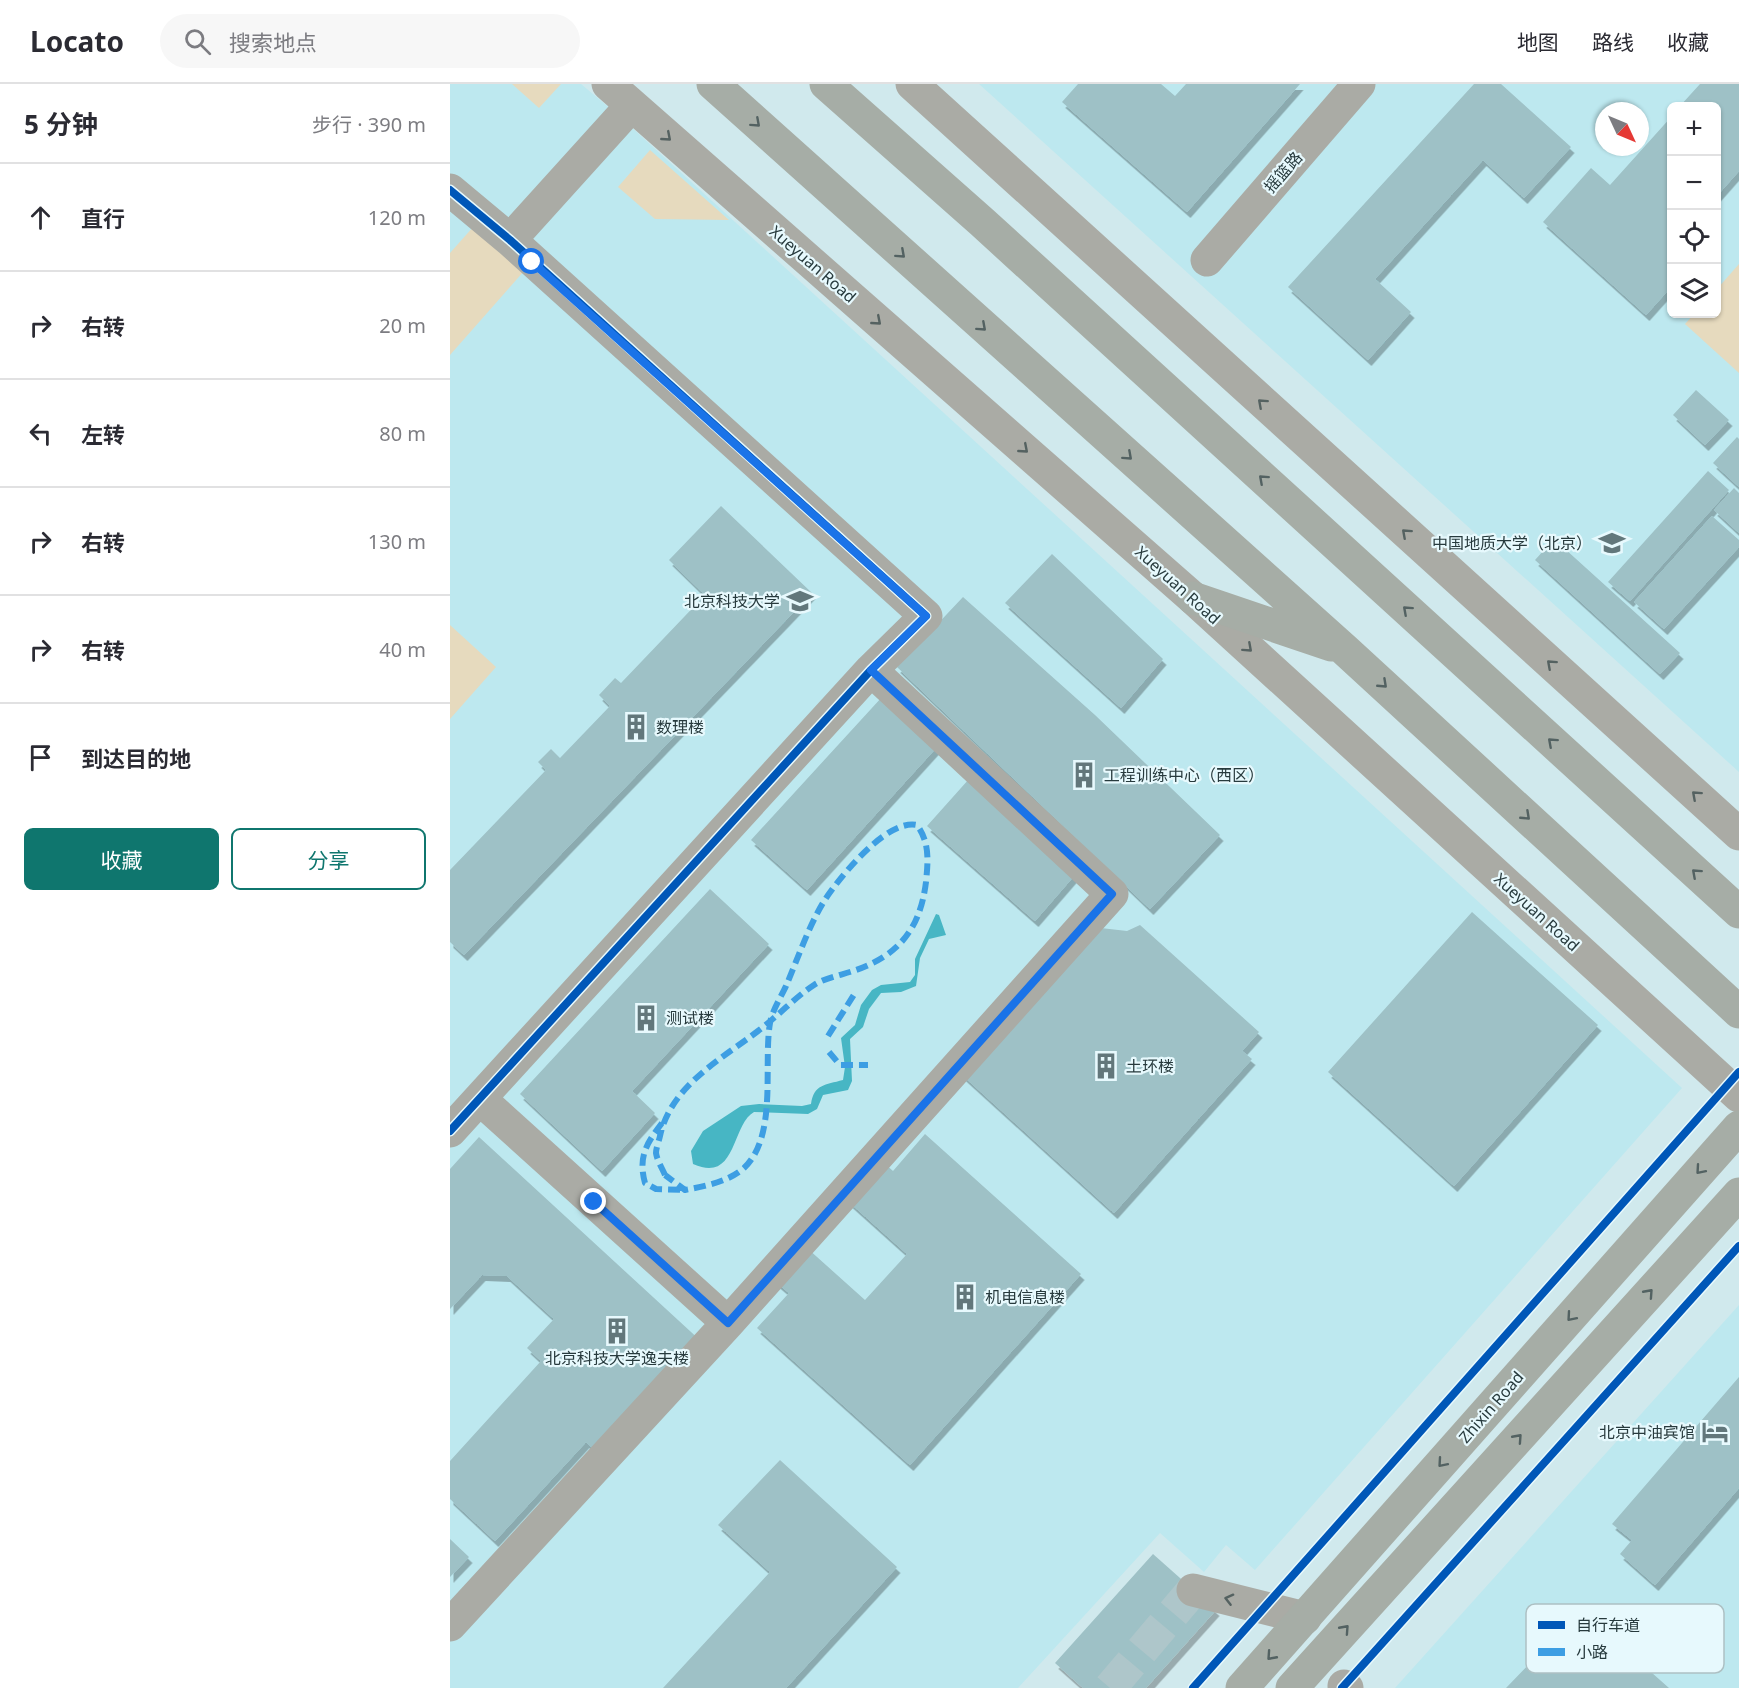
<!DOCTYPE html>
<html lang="zh">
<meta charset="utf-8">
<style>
body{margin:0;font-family:"Noto Sans","Noto Sans SC",sans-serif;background:#f7f7f7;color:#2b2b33}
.controls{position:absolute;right:18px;top:18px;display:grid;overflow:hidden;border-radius:9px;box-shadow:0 2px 4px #0004}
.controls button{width:54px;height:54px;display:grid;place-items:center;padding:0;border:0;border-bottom:2px solid #e1e1e2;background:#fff;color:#2b2b33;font:30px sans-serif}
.compass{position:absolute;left:1145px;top:18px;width:54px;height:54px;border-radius:50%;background:#fff;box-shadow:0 2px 4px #0004;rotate:134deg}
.stop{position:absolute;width:18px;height:18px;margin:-14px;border:4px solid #1a73e8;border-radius:50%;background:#fff}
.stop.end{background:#1a73e8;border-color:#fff;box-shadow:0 2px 6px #0008}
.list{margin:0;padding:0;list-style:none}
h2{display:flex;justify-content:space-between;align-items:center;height:78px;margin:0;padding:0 24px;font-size:26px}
h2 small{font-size:20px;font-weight:400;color:#7c7c81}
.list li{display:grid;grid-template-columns:39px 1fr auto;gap:18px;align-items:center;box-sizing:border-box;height:108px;padding:0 24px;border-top:2px solid #e1e1e2}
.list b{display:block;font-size:22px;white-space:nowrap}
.list em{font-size:20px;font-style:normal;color:#7c7c81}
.actions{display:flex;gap:12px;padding:18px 24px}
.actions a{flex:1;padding:14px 0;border:2px solid #0f766e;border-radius:9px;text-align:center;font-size:21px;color:#0f766e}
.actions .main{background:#0f766e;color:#fff}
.icon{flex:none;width:33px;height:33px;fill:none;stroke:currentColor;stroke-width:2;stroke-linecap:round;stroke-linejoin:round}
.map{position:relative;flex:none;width:1289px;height:1604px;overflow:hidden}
header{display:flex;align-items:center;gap:36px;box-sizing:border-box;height:84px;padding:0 30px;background:#fff;border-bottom:2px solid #e1e1e2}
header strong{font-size:28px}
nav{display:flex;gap:33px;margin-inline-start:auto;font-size:21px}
.search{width:420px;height:54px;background:#f7f7f7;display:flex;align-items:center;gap:15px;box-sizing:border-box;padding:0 21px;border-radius:33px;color:#7c7c81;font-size:22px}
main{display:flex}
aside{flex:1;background:#fff}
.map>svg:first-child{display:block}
.built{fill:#bde8ef;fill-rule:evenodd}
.green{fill:#e6dabe}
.water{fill:#47b6c4}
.building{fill:#9ec1c6;filter:url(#shadow)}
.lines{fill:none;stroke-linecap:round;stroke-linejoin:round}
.minor-tunnel{stroke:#aec6ca;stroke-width:33;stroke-dasharray:33 16;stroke-linecap:butt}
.minor{stroke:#aaaba5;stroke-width:33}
.major{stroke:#a6ada6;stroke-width:33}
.quiet{stroke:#3d9ee3;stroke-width:6;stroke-dasharray:12 6;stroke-linecap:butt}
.cycleway-casing{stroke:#e7f9fd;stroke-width:11}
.cycleway{stroke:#0057b8;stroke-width:8}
.oneway{stroke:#536262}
.oneway2{stroke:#556261}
.route{stroke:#1a73e8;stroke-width:8}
.labels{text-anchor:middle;stroke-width:4.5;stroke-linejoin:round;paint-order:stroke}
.street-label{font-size:16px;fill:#273a3d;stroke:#e7f9fd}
.poi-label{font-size:16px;fill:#273a3d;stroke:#e7f9fd;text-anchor:start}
.key{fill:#e7f9fd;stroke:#adc0c3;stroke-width:1.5}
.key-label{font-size:16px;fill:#273a3d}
</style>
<header>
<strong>Locato</strong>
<div class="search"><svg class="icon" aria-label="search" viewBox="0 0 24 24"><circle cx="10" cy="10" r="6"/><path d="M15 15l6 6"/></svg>搜索地点</div>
<nav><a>地图</a><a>路线</a><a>收藏</a></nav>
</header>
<main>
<aside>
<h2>5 分钟<small>步行 · 390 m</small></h2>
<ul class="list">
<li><svg class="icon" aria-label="ahead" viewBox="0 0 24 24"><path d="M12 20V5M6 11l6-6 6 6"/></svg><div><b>直行</b></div><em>120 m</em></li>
<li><svg class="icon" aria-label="right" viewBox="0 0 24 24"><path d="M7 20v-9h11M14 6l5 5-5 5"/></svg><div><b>右转</b></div><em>20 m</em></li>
<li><svg class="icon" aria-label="left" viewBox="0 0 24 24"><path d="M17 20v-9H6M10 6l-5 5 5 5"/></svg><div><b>左转</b></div><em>80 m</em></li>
<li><svg class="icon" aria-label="right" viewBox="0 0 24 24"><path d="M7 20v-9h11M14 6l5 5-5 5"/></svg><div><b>右转</b></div><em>130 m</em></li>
<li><svg class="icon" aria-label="right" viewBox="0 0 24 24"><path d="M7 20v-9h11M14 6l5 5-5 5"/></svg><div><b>右转</b></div><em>40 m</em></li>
<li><svg class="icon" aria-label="arrive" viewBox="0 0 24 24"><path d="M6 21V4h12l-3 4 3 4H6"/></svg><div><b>到达目的地</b></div></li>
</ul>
<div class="actions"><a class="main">收藏</a><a>分享</a></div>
</aside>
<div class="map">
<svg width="1289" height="1604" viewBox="0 0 1289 1604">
<defs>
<filter id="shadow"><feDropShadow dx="3.5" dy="6" stdDeviation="0" flood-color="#0004"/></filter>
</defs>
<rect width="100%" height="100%" fill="#d0e9ed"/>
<path class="built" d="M0 0H131L167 30 1232 1004 805 1486 776 1461 754 1488 710 1449 568 1604H0Z
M529 0H1289V688ZM1222 22H1266V230H1222ZM1154 27H1190V63H1154Z
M1289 1221V1604H945Z"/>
<path class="green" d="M62 0H111L89 24Z
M200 66 279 136 205 135 168 103Z
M32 133 82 178 0 271V169Z
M1289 180V289L1235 240 1244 230H1266L1267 205Z
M0 541 46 583 0 635Z"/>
<path class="water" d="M486 830 489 831 496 851 479 855 470 874 466 902 451 908 431 909 419 925 413 943 400 955 402 997 398 1006 373 1011 367 1025 358 1030 304 1028C281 1041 287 1100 243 1080L241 1067 253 1047 291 1022 309 1020 352 1022 361 1020C364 1000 375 1001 393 996L395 983 391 954 405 941 411 921 422 906 431 901 460 898 465 891V875Z"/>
<path class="building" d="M628 0H711L725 12 736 0H850L737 128 612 18Z
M1024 0H1051L1121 63 1074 114 1033 76 925 195 961 228 918 276 838 203Z
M1250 0H1289V87L1266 113V22H1230Z
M1222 32V202L1196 231 1093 138 1141 84 1160 101Z
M1246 306 1279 336 1255 361 1223 331Z
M1287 353 1289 355V403L1263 379Z
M1258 387 1279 406 1180 517 1158 498Z
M1284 404 1289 409V449L1264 426Z
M271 422 362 509 14 871 0 858V786L96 686 88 678 101 665 110 674 160 622 149 611 165 594 171 599 255 511 219 476Z
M1262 432 1289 456V463L1214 545 1184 518Z
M1104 455 1230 569 1210 590 1085 476Z
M602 470 713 575 671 624 555 519Z
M513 513 645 631 770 751 700 825 447 583Z
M432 613 487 663 357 806 301 756Z
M519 695 624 792 585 837 477 742Z
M260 805 319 860 182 1007 205 1029 152 1087 70 1010Z
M1022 828 1148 941 1004 1102 878 988Z
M690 841 809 948 792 967 802 975 664 1129 510 989 642 843 677 847Z
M475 1050 631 1190 460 1381 307 1244 339 1209 326 1198 357 1164 415 1216 457 1170 399 1118 434 1079 443 1087Z
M29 1053 253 1259 150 1371 136 1358 45 1457 0 1415V1377L91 1277 77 1264 104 1235 57 1192 32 1191 0 1225V1085Z
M1289 1293V1404L1205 1501 1170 1470 1182 1456 1162 1440Z
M330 1376 447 1483 336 1604H213L320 1488 268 1441Z
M0 1455 19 1473 0 1493Z
M703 1470 766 1526 696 1604H633L605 1579Z
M1131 1526 1219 1604H1056L1107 1551V1539L1117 1528Z"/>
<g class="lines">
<path class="minor-tunnel" d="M660 1604 743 1506"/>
<path class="minor" d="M158 0 743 514 1289 1012
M462 0 1289 750
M0 106 60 156 476 532 421 586 0 1047
M60 156 182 21
M757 176 909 0
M30 1015 278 1239
M743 1506 855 1534
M0 1541 278 1239 662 810 421 586
M894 1602 897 1604"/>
<path class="major" d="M263 0 895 566 1289 928
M376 0 532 138 1289 828
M743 514 881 561
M792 1604 1289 1043
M842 1604 1289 1110"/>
<path class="quiet" d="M378 952 405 909
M379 968 390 981H418
M212 1039C196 1060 188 1073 195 1099L206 1105 235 1106
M215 1091C212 1084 207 1076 206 1069 206 1064 209 1057 210 1052 221 1002 270 976 308 947 327 933 344 914 364 901 375 894 391 891 403 887 448 872 470 846 476 798 478 777 480 759 467 741 439 735 397 785 381 807 362 832 349 872 336 902 331 913 322 927 320 939 313 981 328 1052 294 1084 278 1098 255 1102 235 1106L215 1091"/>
<g class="cycleway-casing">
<path id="cycleway" d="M0 106 60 156 476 532 421 586 0 1047
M743 1604 1289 988
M892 1604 1289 1162"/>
</g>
<use href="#cycleway" class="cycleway"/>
</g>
<defs><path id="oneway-chevron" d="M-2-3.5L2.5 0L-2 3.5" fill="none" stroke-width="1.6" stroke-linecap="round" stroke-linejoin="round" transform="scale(1.5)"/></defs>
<g class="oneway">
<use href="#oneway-chevron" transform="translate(306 39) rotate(42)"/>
<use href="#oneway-chevron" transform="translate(451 170) rotate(42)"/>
<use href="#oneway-chevron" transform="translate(532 243) rotate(42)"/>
<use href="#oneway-chevron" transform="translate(678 372) rotate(42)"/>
<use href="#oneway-chevron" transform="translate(813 395) rotate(-138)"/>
<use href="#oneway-chevron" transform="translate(957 526) rotate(-138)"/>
<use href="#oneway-chevron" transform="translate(933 600) rotate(43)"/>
<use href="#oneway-chevron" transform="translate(1102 658) rotate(-138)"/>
<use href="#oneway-chevron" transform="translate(1076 732) rotate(43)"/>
<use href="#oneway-chevron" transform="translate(1246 789) rotate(-138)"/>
<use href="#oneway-chevron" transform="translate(1250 1086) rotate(131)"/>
<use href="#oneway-chevron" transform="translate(1199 1209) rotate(-48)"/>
<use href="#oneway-chevron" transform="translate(1121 1233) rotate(131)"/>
<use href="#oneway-chevron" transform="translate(1068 1354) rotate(-48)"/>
<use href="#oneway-chevron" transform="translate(992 1379) rotate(131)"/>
<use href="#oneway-chevron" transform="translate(895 1545) rotate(-48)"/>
<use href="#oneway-chevron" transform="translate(821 1572) rotate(132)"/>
</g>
<g class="oneway2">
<use href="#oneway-chevron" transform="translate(217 53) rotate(41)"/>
<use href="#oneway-chevron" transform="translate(427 237) rotate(41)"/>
<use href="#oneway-chevron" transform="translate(812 319) rotate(-138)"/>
<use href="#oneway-chevron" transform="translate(574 365) rotate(41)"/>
<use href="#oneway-chevron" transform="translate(956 449) rotate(-138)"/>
<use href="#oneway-chevron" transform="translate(798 564) rotate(42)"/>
<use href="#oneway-chevron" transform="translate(1101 580) rotate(-138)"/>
<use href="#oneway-chevron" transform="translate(1246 711) rotate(-138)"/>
<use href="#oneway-chevron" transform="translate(779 1515) rotate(-166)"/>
</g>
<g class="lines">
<path class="route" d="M82 178 476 532 421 586 662 810 278 1239 144 1118"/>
</g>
<defs>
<g id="university-bare" transform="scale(2.07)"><path d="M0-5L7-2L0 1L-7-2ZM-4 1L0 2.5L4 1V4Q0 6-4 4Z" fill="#62777b" stroke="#e7f9fd" stroke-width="2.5" paint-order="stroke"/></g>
<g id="building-bare" transform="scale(2.07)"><path d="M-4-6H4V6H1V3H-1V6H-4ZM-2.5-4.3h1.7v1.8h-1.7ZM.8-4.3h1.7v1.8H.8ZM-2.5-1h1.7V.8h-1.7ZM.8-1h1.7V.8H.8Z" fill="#62777b" stroke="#e7f9fd" stroke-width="2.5" paint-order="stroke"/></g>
<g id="hotel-bare" transform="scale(2.07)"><path d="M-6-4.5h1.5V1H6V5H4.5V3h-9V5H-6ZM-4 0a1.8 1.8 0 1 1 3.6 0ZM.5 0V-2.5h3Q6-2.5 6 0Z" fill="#62777b" stroke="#e7f9fd" stroke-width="2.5" paint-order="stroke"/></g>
</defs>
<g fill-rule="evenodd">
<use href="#university-bare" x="1162" y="459"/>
<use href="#university-bare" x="350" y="517"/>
<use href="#building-bare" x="186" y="643"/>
<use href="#building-bare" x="634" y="691"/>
<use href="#building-bare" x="196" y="934"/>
<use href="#building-bare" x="656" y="982"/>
<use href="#building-bare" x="515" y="1213"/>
<use href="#building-bare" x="167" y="1247"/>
<use href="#hotel-bare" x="1265" y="1348"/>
</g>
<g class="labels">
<g class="street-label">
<text transform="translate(833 88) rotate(-49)" y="6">摇篮路</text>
<text transform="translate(363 180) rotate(41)" y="6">Xueyuan Road</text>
<text transform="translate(728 501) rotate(42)" y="6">Xueyuan Road</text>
<text transform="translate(1087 828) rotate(42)" y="6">Xueyuan Road</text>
<text transform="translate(1041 1323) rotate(-49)" y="6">Zhixin Road</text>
</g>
<g class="poi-label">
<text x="1142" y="465" text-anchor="end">中国地质大学（北京）</text>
<text x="330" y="523" text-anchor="end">北京科技大学</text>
<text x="206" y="649">数理楼</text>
<text x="654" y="697">工程训练中心（西区）</text>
<text x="216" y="940">测试楼</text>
<text x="676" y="988">土环楼</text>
<text x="535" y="1219">机电信息楼</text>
<text x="167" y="1280" text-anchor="middle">北京科技大学逸夫楼</text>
<text x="1245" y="1354" text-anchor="end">北京中油宾馆</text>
</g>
</g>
<rect x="1076" y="1520" width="198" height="69" rx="9" class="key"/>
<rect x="1088" y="1537" width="27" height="8" fill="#0057b8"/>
<rect x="1088" y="1564" width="27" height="8" fill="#3d9ee3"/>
<g class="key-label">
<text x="1126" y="1547">自行车道</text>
<text x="1126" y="1574">小路</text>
</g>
</svg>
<div class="controls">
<button>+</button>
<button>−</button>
<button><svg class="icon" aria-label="locate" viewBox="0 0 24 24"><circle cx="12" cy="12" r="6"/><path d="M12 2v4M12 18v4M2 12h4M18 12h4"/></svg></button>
<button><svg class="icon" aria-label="layers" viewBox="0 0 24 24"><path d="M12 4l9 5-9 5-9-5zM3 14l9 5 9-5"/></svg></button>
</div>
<svg class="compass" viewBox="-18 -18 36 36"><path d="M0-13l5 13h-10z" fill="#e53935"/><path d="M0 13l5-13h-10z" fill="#7c7c81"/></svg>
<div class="stop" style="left:82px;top:178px"></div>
<div class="stop end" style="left:144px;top:1118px"></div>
</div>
</main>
